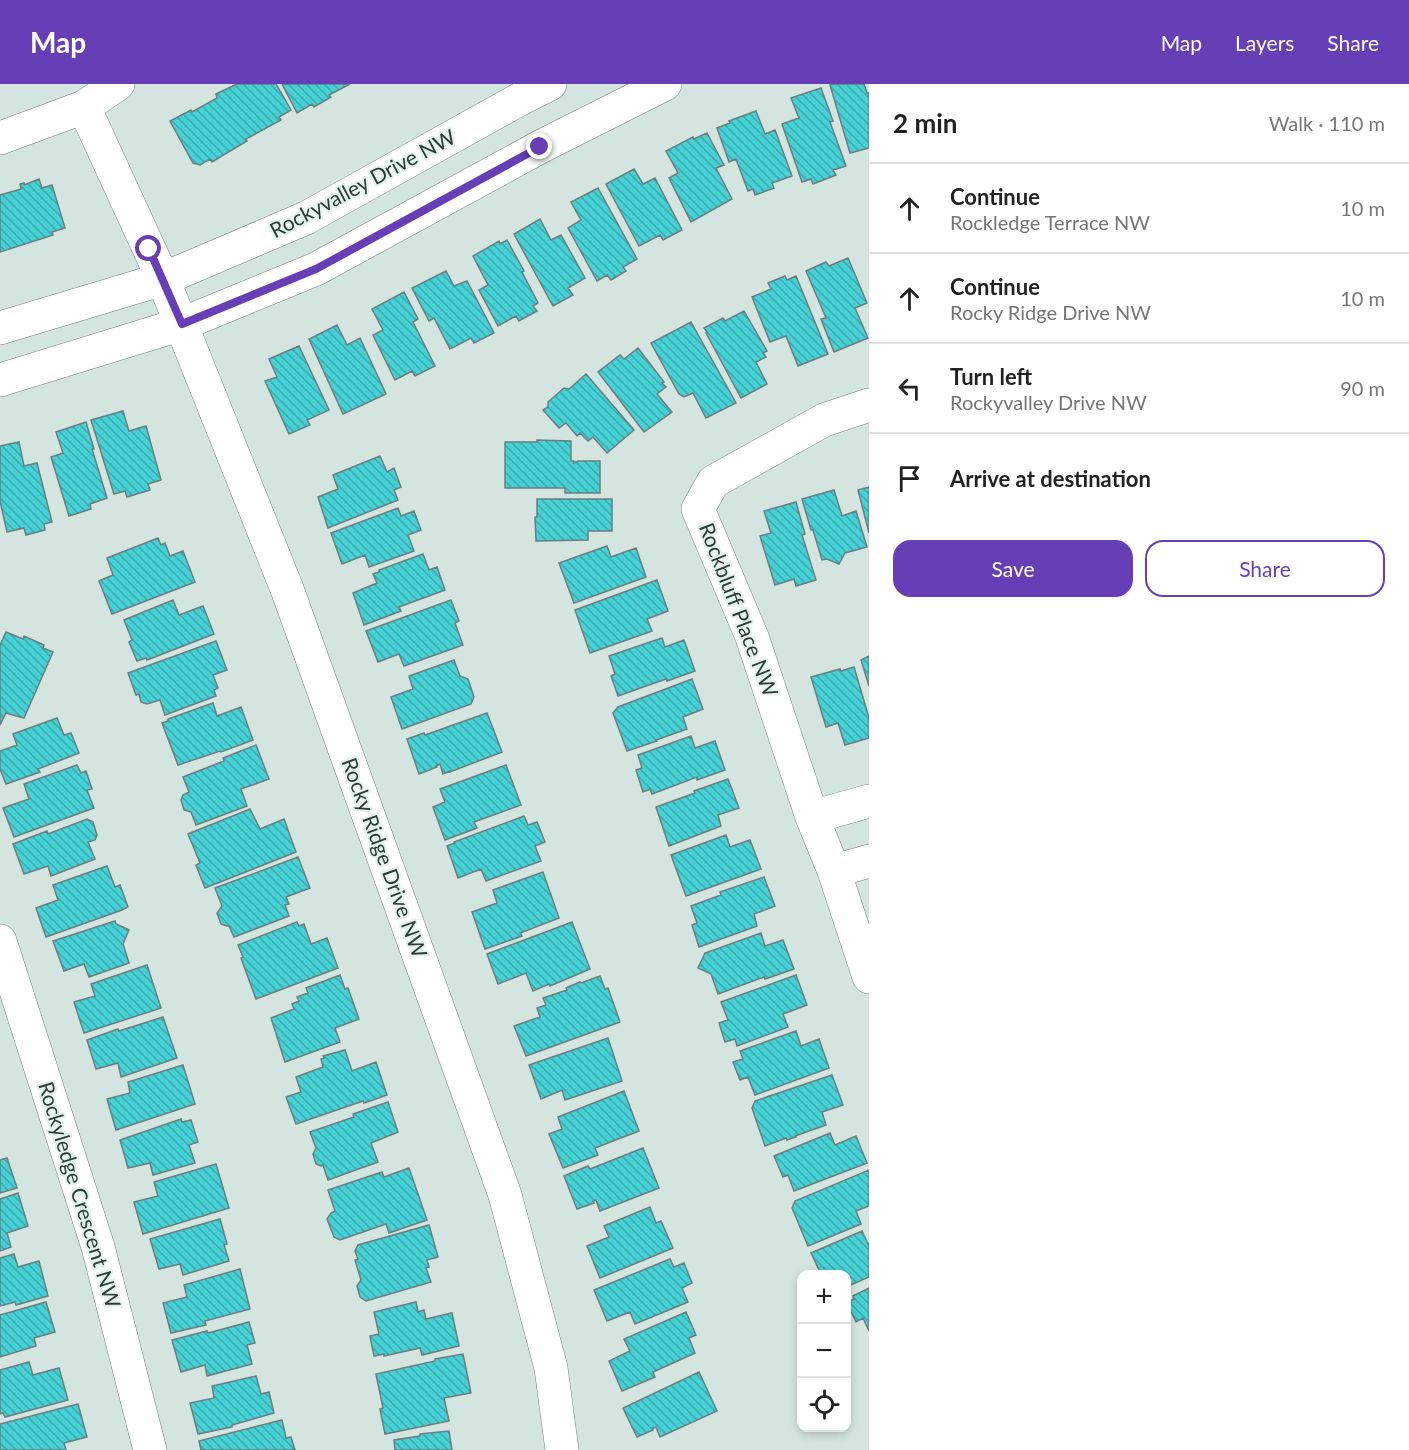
<!DOCTYPE html>
<meta charset="utf-8">
<style>
body{margin:0;font-family:Lato,sans-serif;background:#f6f6f6;color:#222}
.controls{position:absolute;right:18px;bottom:18px;display:grid;overflow:hidden;border-radius:12px;box-shadow:0 3px 9px #0003}
.controls button{width:54px;height:54px;display:grid;place-items:center;padding:0;border:0;border-bottom:2px solid #e0e0e0;background:#fff;color:#222;font:30px sans-serif}
.stop{position:absolute;width:18px;height:18px;margin:-14px;border:4px solid #663fb7;border-radius:50%;background:#fff}
.stop.end{background:#663fb7;border-color:#fff;box-shadow:0 2px 6px #0008}
.list{margin:0;padding:0;list-style:none}
h2{display:flex;justify-content:space-between;align-items:center;height:78px;margin:0;padding:0 24px;font-size:26px}
h2 small{font-size:20px;font-weight:400;color:#767676}
.list li{display:grid;grid-template-columns:39px 1fr auto;gap:18px;align-items:center;box-sizing:border-box;height:90px;padding:0 24px;border-top:2px solid #e0e0e0}
.list b{display:block;font-size:22px;white-space:nowrap}
.list p{margin:0;font-size:20px;white-space:nowrap;color:#767676}
.list em{font-size:20px;font-style:normal;color:#767676}
.actions{display:flex;gap:12px;padding:18px 24px}
.actions a{flex:1;padding:14px 0;border:2px solid #663fb7;border-radius:18px;text-align:center;font-size:21px;color:#663fb7}
.actions .main{background:#663fb7;color:#fff}
.icon{flex:none;width:33px;height:33px;fill:none;stroke:currentColor;stroke-width:2;stroke-linecap:round;stroke-linejoin:round}
.map{position:relative;flex:none;width:869px;height:1366px;overflow:hidden}
header{display:flex;align-items:center;gap:36px;box-sizing:border-box;height:84px;padding:0 30px;background:#663fb7;color:#fff}
header strong{font-size:28px}
nav{display:flex;gap:33px;margin-inline-start:auto;font-size:21px}
main{display:flex}
aside{flex:1;background:#fff}
.map>svg:first-child{display:block}
.building{fill:url(#building-back-hatch);stroke:#6c7d7e;stroke-width:1.5}
.lines{fill:none;stroke-linecap:round;stroke-linejoin:round}
.minor-casing{stroke:#72827d;stroke-width:34}
.minor{stroke:#fff;stroke-width:33}
.route{stroke:#663fb7;stroke-width:8}
.labels{text-anchor:middle;stroke-width:4.5;stroke-linejoin:round;paint-order:stroke}
.street-label{font-size:21px;fill:#323937;stroke:#e1f3ed}
</style>
<header>
<strong>Map</strong>
<nav><a>Map</a><a>Layers</a><a>Share</a></nav>
</header>
<main>
<div class="map">
<svg width="869" height="1366" viewBox="0 0 869 1366">
<defs>
<pattern id="building-back-hatch" width="6" height="6" patternUnits="userSpaceOnUse" patternTransform="scale(1.5)"><rect width="6" height="6" fill="#45d1d5"/><path d="M-1 5l2 2M0 0l6 6M5-1l2 2" fill="none" stroke="#3aabae"/></pattern>
</defs>
<rect width="100%" height="100%" fill="#d4e5e0"/>
<path class="building" d="M237 0H276L291 26 279 33 281 36 246 55 247 57 212 78 210 75 200 81 193 79 170 37 191 26 192 28 217 14 216 10Z
M282 0H350L329 11 331 13 314 23 312 20 297 29Z
M834 0H864L867 9H869V64L850 69 830 1Z
M821 4 833 37 830 38 846 82 833 86 836 91 813 100 811 95 802 98 782 40 799 34 791 14Z
M756 27 765 50 775 46 792 92 772 99 774 104 755 111 753 105 748 107 736 75 729 78 717 44 730 39 729 37Z
M707 49 724 81 716 84 732 115 691 138 669 94 678 89 666 67 693 53 694 55Z
M634 85 643 100 655 94 682 146 663 156 660 151 639 162 606 100Z
M39 95 42 104 52 101 65 144 52 148 53 151 0 168V111L21 105 20 100 24 99V101Z
M598 104 637 175 623 183 626 187 611 196 607 191 597 197 568 144 581 136 571 118Z
M540 135 551 156 561 151 585 194 568 204 573 211 553 222 514 150Z
M507 156 524 187 522 188 538 219 533 222 537 227 519 237 516 232 498 242 479 206 488 201 473 172 499 157 500 160Z
M848 174 867 219 855 224 868 254 834 268 821 235 826 234 806 187 826 178 829 182Z
M446 187 454 202 467 197 494 249 474 259 471 254 450 265 434 234 429 237 412 204Z
M785 192 787 196 796 192 828 270 798 282 786 252 770 258 752 213 771 205 768 199Z
M404 208 418 235 413 238 435 282 415 292 412 287 395 296 373 251 383 246 372 225Z
M744 227 767 267 763 269 766 273 756 278 767 300 741 314 706 249 707 248 704 244 723 234 725 237Z
M691 238 736 319 706 334 693 309 684 313 679 310 651 259Z
M337 241 347 261 360 254 386 310 343 330 309 255Z
M299 262 329 326 307 336 310 341 289 350 265 297 277 293 269 275Z
M638 264 664 298 662 299 666 303 657 310 672 328 644 348 598 288 620 271 624 275Z
M586 290 634 346 607 369 593 353 588 357 580 349 577 352 566 339 559 344 543 326 548 323V318L564 304 569 305Z
M123 327 129 347 146 342 161 396 148 400 150 406 127 413 125 407 114 410 91 336Z
M86 338 94 365H92L107 414 90 420 91 425 69 432 51 373 63 369 56 348Z
M537 356 571 357V377H574V379L578 377H600V409H565V404H505V358H537Z
M19 358 24 382 37 379 52 438 44 440 45 446 26 451 24 444 7 448 0 417V362Z
M380 372 387 388 394 384 401 403 394 406 398 416 328 444 318 413 338 405 333 391Z
M869 403V449L858 406Z
M834 406 842 432 856 427 867 463 845 469 839 480 827 475 822 476 813 446H811L802 415Z
M537 415H612V447H588V456L536 457 535 433H537Z
M796 418 805 450 802 451 816 496 796 502 794 495 775 501 760 452 771 449 764 427Z
M398 424 401 432 414 427 421 446 408 451 414 467 369 483 365 471 342 480 331 449Z
M158 454 161 461 165 459 170 472 183 467 195 498 112 530 99 497 113 491 107 474Z
M607 462 611 473 636 464 646 493 574 519 559 479Z
M423 470 429 486 437 483 445 506 399 523 401 527 364 541 353 509 377 499 373 490 379 488V486Z
M657 496 668 527 647 535 652 547 590 569 575 526Z
M173 516 179 531 203 522 214 550 147 576 146 574 137 577 129 558 132 556 124 536Z
M451 516 459 537 455 539 463 561 404 582 399 570 378 578 366 547Z
M6 548 23 555 24 552 44 561 43 564 53 568 24 634 6 629 0 641V561Z
M662 554 665 563 684 556 695 587 667 597 666 595 618 612 611 592 615 590 609 572Z
M216 557 227 586 213 591 218 604 214 606 216 612 165 631 160 616 147 620 141 618 139 610 136 611 128 589Z
M869 572V602L861 576Z
M454 576 460 592 468 595 474 613 471 620 402 645 391 613 413 605 409 592Z
M854 583 869 634V654L845 661 838 639 826 643 811 593 840 585 841 587Z
M692 595 703 625 683 633 687 645 656 656 657 657 627 667 613 629 618 623Z
M213 619 217 632 241 623 253 656 221 668 220 667 178 681 162 639 168 637V635Z
M487 629 502 668 450 688V687L443 690 440 680 436 682 437 683 419 690 407 655 424 649 425 651Z
M57 634 64 651 71 649 79 669 38 685 40 688 6 700 0 685V667L17 661 13 650Z
M691 652 695 664 715 657 725 686 697 696V693L652 710 650 705 643 708 636 686 642 684 638 671Z
M256 661 269 695 241 705 247 722 196 741 191 728 184 726 181 716 183 711 189 708 183 693 224 677 223 674Z
M77 681 81 689 86 687 92 705 87 706 94 724 14 753 3 724 29 715 24 700Z
M506 681 521 721 474 738 477 744 445 756 433 723 445 718 440 705Z
M728 695 739 724 718 731 721 742 669 762 656 723 695 709 694 707Z
M250 725 260 745 284 735 296 768 205 804 196 781 200 779 188 750Z
M524 732 528 741 537 738 545 758 535 762 541 777 486 797 481 785 458 794 447 762 455 759 454 758Z
M87 735 93 738 97 751 95 756 88 758 95 775 51 792 48 782 24 790 13 760 47 747 48 750Z
M726 751 730 763 750 756 761 785 686 812 671 771Z
M298 773 310 804 286 813 289 820 285 821 289 832 234 853 229 842H227L221 840 217 829 222 822 215 804Z
M107 782 115 803 120 801 128 823 122 826 46 853 36 824 58 816 53 801Z
M543 788 559 834 520 849 522 852 485 865 472 828 497 819 493 806Z
M764 793 775 822 754 830 757 842 699 863 692 841 697 839 691 822 721 811 720 808Z
M115 837 116 840 129 846 123 860 129 879 89 893 84 880 64 887 53 857Z
M297 838 299 842 304 840 311 860 327 854 338 884 256 915 241 874 243 873 238 861Z
M572 838 590 885 550 902 549 900 533 907 526 889 498 900 487 870Z
M761 849 765 862 783 856 794 885 765 895 764 893 718 910 711 890 698 884 705 869Z
M147 881 161 924 84 949 74 918 95 912 91 900Z
M340 891 345 905 348 904 359 935 335 944 340 958 285 978 271 934 294 925 292 920 299 917 297 913 308 909 306 904Z
M796 891 807 921 783 930 788 943 737 962 735 955 725 958 719 939 728 936 721 918Z
M600 892 605 905 608 904 620 938 526 972 514 942 540 933 537 924 546 921 543 914 567 906 566 904 580 898 581 899Z
M163 933 177 974 121 993 118 979 96 985 87 956 118 945 119 947Z
M796 947 801 962 819 955 829 984 755 1011 748 993 740 996 733 978 743 975 740 967Z
M608 954 622 997 565 1016 562 1006 541 1015 529 981Z
M345 966 352 987 376 978 387 1011 364 1019 363 1017 296 1040 286 1013 301 1008 296 993 323 983 321 975 324 974 323 972Z
M183 981 195 1020 116 1046 107 1015 130 1009 128 998Z
M832 991 843 1021 822 1028 826 1041 795 1052 796 1053 787 1056 786 1054 765 1062 752 1024 755 1017Z
M624 1007 639 1047 595 1064 598 1071 563 1084 549 1050 562 1045 558 1033Z
M388 1018 398 1048 371 1059 378 1078 328 1096 323 1081 321 1082 316 1080 313 1070 316 1064 310 1048 354 1033 353 1030Z
M181 1035 182 1038 191 1036 198 1058 189 1061 195 1079 153 1091 150 1079 128 1084 120 1056Z
M830 1049 835 1061 856 1052 867 1079 794 1107 788 1091 783 1093 774 1072Z
M643 1064 659 1104 600 1127 596 1116 593 1117 594 1119 577 1125 564 1092 588 1082 590 1085Z
M7 1074 17 1104 0 1109V1076Z
M216 1080 229 1124 143 1150 134 1118 158 1112 154 1098Z
M409 1084 427 1136 389 1149 386 1140 340 1156 334 1153 327 1135 331 1129 335 1127 328 1106 382 1088 384 1093Z
M869 1086V1122L856 1127 861 1140 808 1162 792 1124 795 1117Z
M18 1109 28 1142 7 1149 11 1163 0 1167V1115Z
M650 1123 656 1139 661 1137 673 1164 600 1194 587 1162 609 1153 604 1142Z
M220 1135 227 1160 224 1161 229 1177 183 1191 180 1180 159 1185 150 1155Z
M429 1141 438 1173 427 1176 429 1183 426 1184 431 1198 366 1217 360 1213 357 1202 361 1196 355 1176 358 1175 355 1167 358 1161Z
M862 1147 868 1160 869 1159V1193L846 1203V1190H821L811 1169Z
M14 1170 18 1183 39 1177 48 1212 16 1221 15 1218 0 1222V1174Z
M670 1175 674 1183 684 1179 692 1199 682 1204 688 1218 635 1240 630 1228 607 1237 594 1206Z
M240 1185 250 1225 205 1237 206 1241 171 1249 163 1219 187 1213 184 1201Z
M869 1204V1247L863 1234 856 1238 847 1219 854 1215 853 1212Z
M46 1218 55 1248 34 1254 36 1262 0 1273V1231Z
M416 1218 418 1228 424 1226 426 1235 452 1229 459 1262 422 1271 420 1264 384 1272V1270L374 1272 370 1252 379 1250 374 1228Z
M686 1228 696 1251 689 1254 695 1269 653 1288 655 1293 622 1307 609 1277 630 1267 624 1255Z
M249 1238 255 1259 247 1261 252 1280 207 1292 205 1281 181 1288 172 1256 207 1247 208 1249Z
M463 1270 471 1309 444 1314 449 1337 385 1350 380 1325 383 1324 376 1290 435 1277V1275Z
M29 1278 33 1291 59 1284 68 1316 5 1333 3 1329 0 1330V1286Z
M699 1288 717 1327 660 1353 656 1343 653 1344V1346L637 1353 623 1324Z
M256 1292 261 1310 269 1308 274 1329 232 1341V1343L198 1350 190 1319 214 1314 212 1302Z
M78 1320 87 1353 64 1359 66 1366H0V1340Z
M282 1336 286 1354 291 1353 295 1366H201L199 1357Z
M449 1347 452 1366H395L394 1356 420 1352V1350Z"/>
<g class="lines">
<g class="minor-casing">
<path id="minor" d="M84 23 163 195 287 505 505 1111 551 1284 562 1366
M0 54 84 23 118 0
M0 244 163 195 306 134 522 14 550 0
M0 296 182 240 316 185 540 63 665 0
M869 321 824 336 713 398 698 425 752 553 812 733 834 787 869 893
M812 733 869 717
M834 787 869 777
M0 857 98 1163 150 1366"/>
</g>
<use href="#minor" class="minor"/>
</g>
<g class="lines">
<path class="route" d="M149 165 182 240 316 185 540 63"/>
</g>
<g class="labels">
<g class="street-label">
<text transform="translate(363 100) rotate(-28)" y="7">Rockyvalley Drive NW</text>
<text transform="translate(738 526) rotate(69)" y="7">Rockbluff Place NW</text>
<text transform="translate(384 774) rotate(70)" y="7">Rocky Ridge Drive NW</text>
<text transform="translate(79 1111) rotate(73)" y="7">Rockyledge Crescent NW</text>
</g>
</g>
</svg>
<div class="controls">
<button>+</button>
<button>−</button>
<button><svg class="icon" aria-label="locate" viewBox="0 0 24 24"><circle cx="12" cy="12" r="6"/><path d="M12 2v4M12 18v4M2 12h4M18 12h4"/></svg></button>
</div>
<div class="stop" style="left:149px;top:165px"></div>
<div class="stop end" style="left:540px;top:63px"></div>
</div>
<aside>
<h2>2 min<small>Walk · 110 m</small></h2>
<ul class="list">
<li><svg class="icon" aria-label="ahead" viewBox="0 0 24 24"><path d="M12 20V5M6 11l6-6 6 6"/></svg><div><b>Continue</b><p>Rockledge Terrace NW</p></div><em>10 m</em></li>
<li><svg class="icon" aria-label="ahead" viewBox="0 0 24 24"><path d="M12 20V5M6 11l6-6 6 6"/></svg><div><b>Continue</b><p>Rocky Ridge Drive NW</p></div><em>10 m</em></li>
<li><svg class="icon" aria-label="left" viewBox="0 0 24 24"><path d="M17 20v-9H6M10 6l-5 5 5 5"/></svg><div><b>Turn left</b><p>Rockyvalley Drive NW</p></div><em>90 m</em></li>
<li><svg class="icon" aria-label="arrive" viewBox="0 0 24 24"><path d="M6 21V4h12l-3 4 3 4H6"/></svg><div><b>Arrive at destination</b></div></li>
</ul>
<div class="actions"><a class="main">Save</a><a>Share</a></div>
</aside>
</main>
